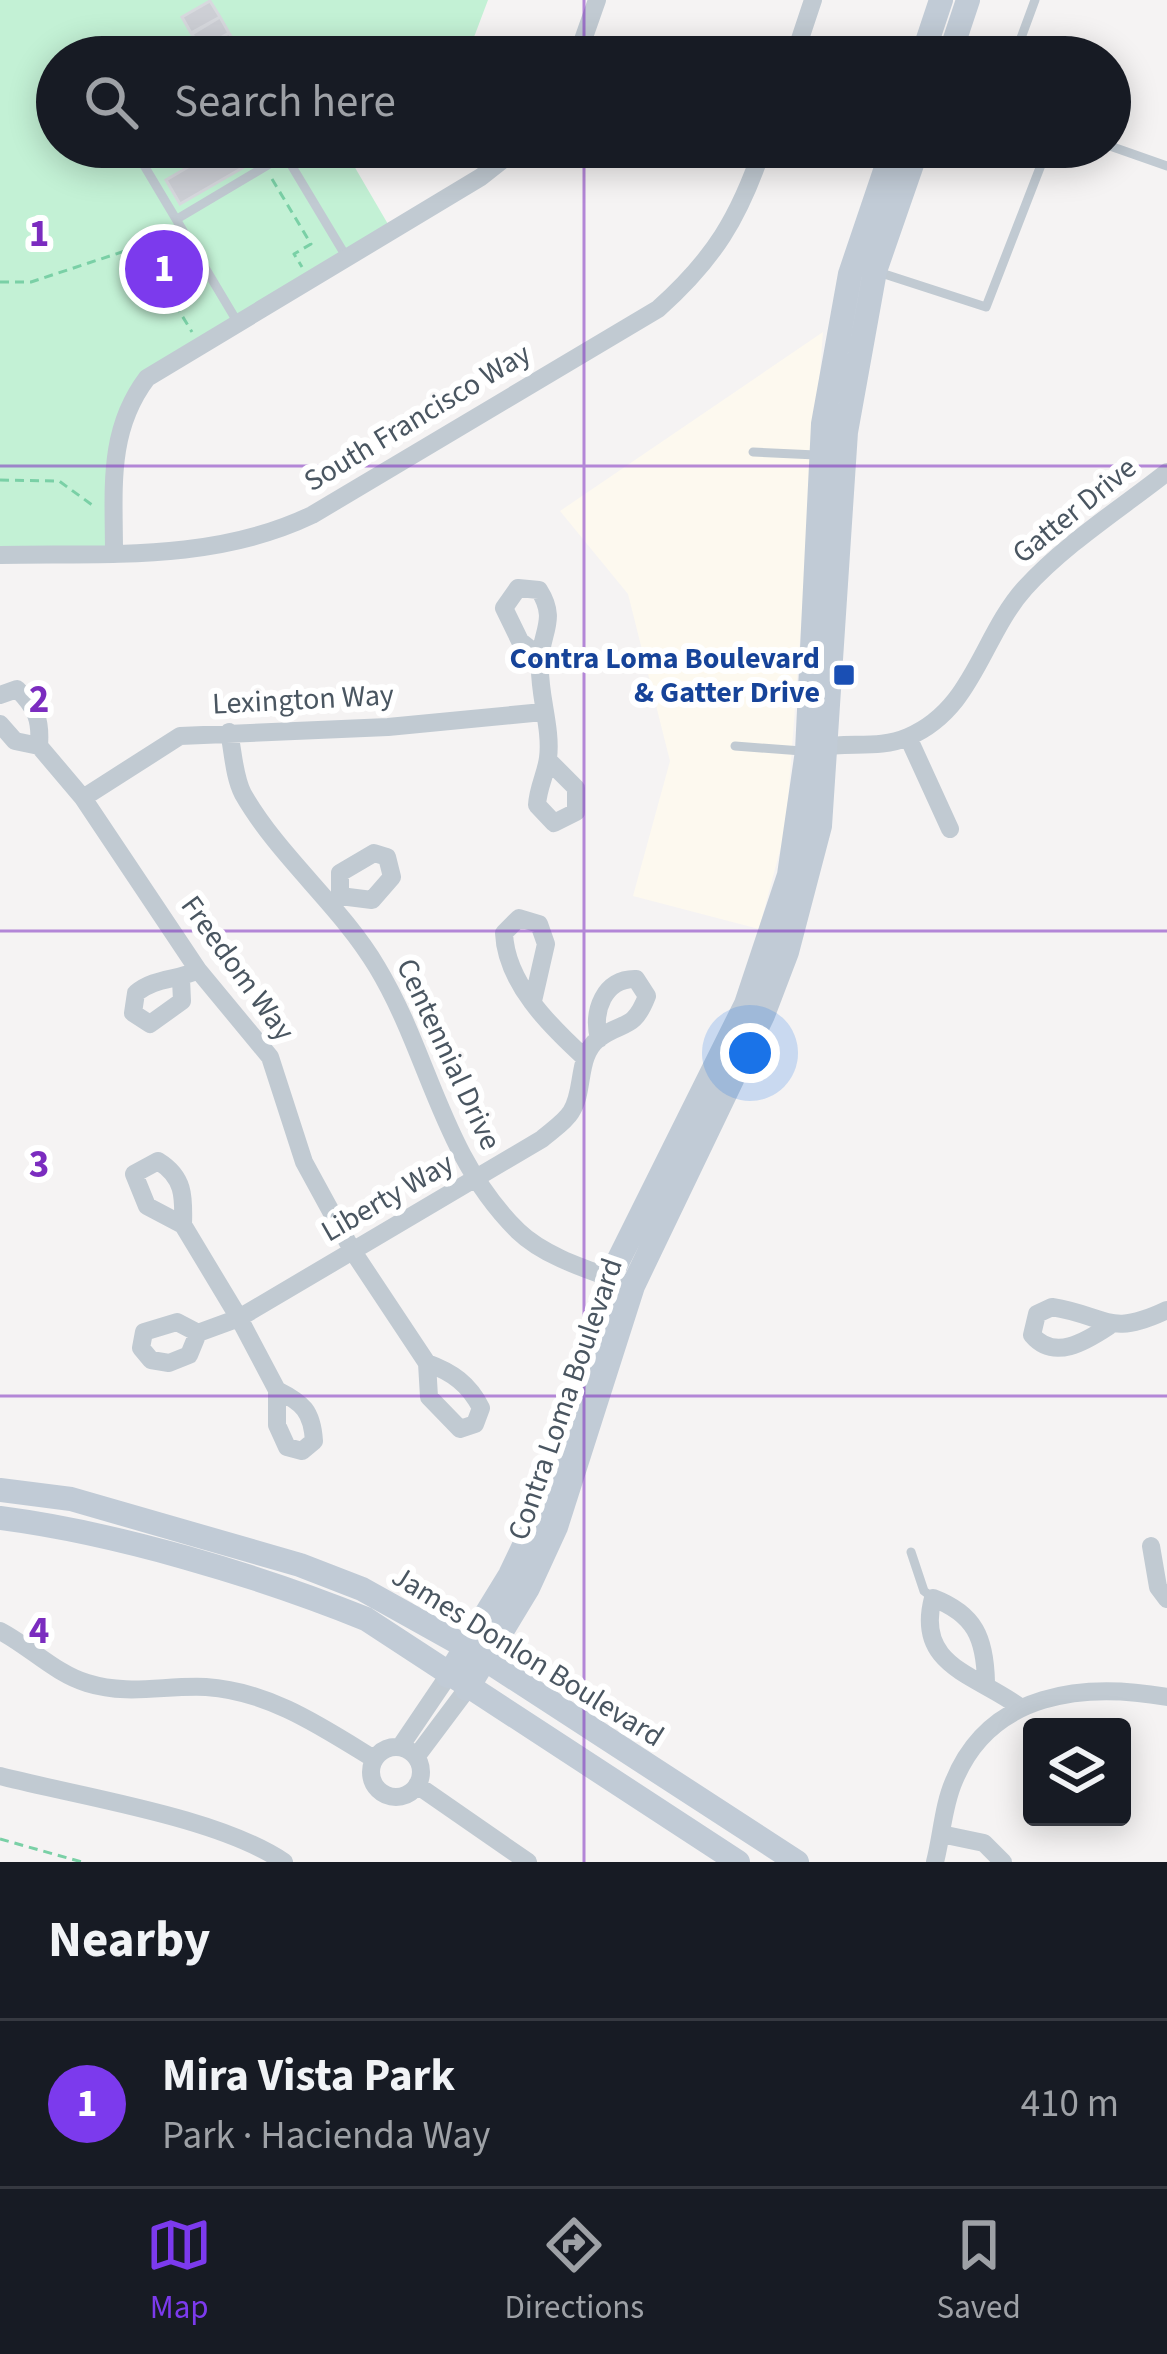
<!DOCTYPE html>
<meta charset="utf-8">
<style>
body{margin:0;font-family:"Source Sans 3",sans-serif;background:#20242c;color:#f1f3f6}
.controls{position:absolute;right:36px;bottom:36px;display:grid;overflow:hidden;border-radius:12px;box-shadow:0 6px 30px #0003}
.controls button{width:108px;height:108px;display:grid;place-items:center;padding:0;border:0;border-bottom:3px solid #363941;background:#171b24;color:#f1f3f6;font:60px sans-serif}
.you{position:absolute;left:750px;top:1053px;width:42px;height:42px;margin:-30px;border:9px solid #fff;border-radius:50%;background:#1a73e8;box-shadow:0 0 0 18px #1a73e833}
.badge{display:grid;place-items:center;width:78px;height:78px;border-radius:50%;background:#7c3aed;color:#fff;font-size:39px;font-weight:700}
.pin{position:absolute;translate:-50% -50%;border:6px solid #fff;box-shadow:0 3px 12px #0006}
.list{margin:0;padding:0;list-style:none}
h2{display:flex;justify-content:space-between;align-items:center;height:156px;margin:0;padding:0 48px;font-size:51px}
h2 small{font-size:39px;font-weight:400;color:#9ea1a6}
.list li{display:grid;grid-template-columns:78px 1fr auto;gap:36px;align-items:center;box-sizing:border-box;height:168px;padding:0 48px;border-top:3px solid #363941}
.list b{display:block;font-size:45px;white-space:nowrap}
.list p{margin:0;font-size:39px;white-space:nowrap;color:#9ea1a6}
.list em{font-size:39px;font-style:normal;color:#9ea1a6}
.icon{flex:none;width:66px;height:66px;fill:none;stroke:currentColor;stroke-width:2;stroke-linecap:round;stroke-linejoin:round}
.map{position:relative;flex:none;width:1167px;height:1862px;overflow:hidden}
.search{position:absolute;background:#171b24;box-shadow:0 6px 30px #0003;left:36px;right:36px;top:36px;height:132px;display:flex;align-items:center;gap:30px;box-sizing:border-box;padding:0 42px;border-radius:66px;color:#9ea1a6;font-size:45px}
.sheet{height:324px;background:#171b24}
nav{display:flex;justify-content:space-around;align-items:center;box-sizing:border-box;height:168px;border-top:3px solid #363941;background:#171b24;font-size:33px;color:#9ea1a6}
nav a{display:grid;justify-items:center;gap:6px}
nav .on{color:#7c3aed}
.map>svg:first-child{display:block}
.commercial{fill:#fdf9ef}
.green{fill:#c3f1d5}
.building{fill:#cdcfd5;stroke:#d7d9de;stroke-width:3}
.lines{fill:none;stroke-linecap:round;stroke-linejoin:round}
.path{stroke:#7ad0a6;stroke-width:3;stroke-dasharray:9 6;stroke-linecap:butt}
.service{stroke:#c1cad2;stroke-width:9}
.minor{stroke:#c1cad2;stroke-width:18}
.secondary{stroke:#c1cbd6;stroke-width:24}
.grid{fill:none;stroke:#7b2cbf;stroke-width:3;stroke-opacity:0.55}
.transit-dot{fill:#1a4fb4;stroke:#fff;stroke-width:4.5}
.labels{text-anchor:middle;stroke-width:12;stroke-linejoin:round;paint-order:stroke}
.street-label{font-size:30px;fill:#4a5661;stroke:#fff}
.transit-label{font-size:30px;font-weight:bold;fill:#164399;stroke:#fff;text-anchor:end}
.grid-label{font-size:39px;text-anchor:middle;font-weight:bold;fill:#7b2cbf;stroke:#fff;stroke-width:12;stroke-linejoin:round;paint-order:stroke}
</style>
<div class="map">
<svg width="1167" height="1862" viewBox="0 0 1167 1862">
<rect width="100%" height="100%" fill="#f5f3f3"/>
<path class="commercial" d="M823 332 786 828 759 929 633 896 670 761 628 594 560 511Z"/>
<path class="green" d="M0 0H488L471 45 459 57H57V147H343L392 231 147 378 127 405 114 553 0 555Z"/>
<path class="building" d="M210 1 220 17 191 33 182 17Z
M220 17 229 33 201 49 192 34Z
M229 33 239 49 225 57H205L201 50Z
M147 147H191L159 166Z
M222 147H248L256 160 180 204 166 180Z"/>
<g class="lines">
<path class="path" d="M272 179 311 244 294 254 302 267
M0 282H31L134 248 145 255 192 332
M0 480 59 481 95 507
M0 1839 82 1862"/>
<path class="service" d="M1014 57 1035 0
M1110 146 1167 166
M133 147 238 323
M298 147 290 163 347 258
M177 219 278 159 290 163
M875 271 986 307 1048 147
M753 452 816 455
M735 746 802 751
M911 1552 924 1591 933 1598"/>
<path class="minor" d="M577 57 597 0
M794 57 813 0
M114 553C114 489 107 431 147 378L481 177 519 147
M0 555C106 553 214 562 312 515L658 309C714 259 739 218 763 147
M539 656 520 641 504 608 518 588 539 590C558 620 541 631 540 662 538 693 552 728 548 758 546 774 538 787 537 805L554 823 576 812V788L548 760
M0 695 17 689C36 708 41 719 39 746
M0 724 15 741 39 746 83 798 198 970 270 1057 304 1162 352 1250 427 1363 429 1397 460 1429 475 1424 481 1408C469 1384 452 1372 427 1363
M229 732C233 751 234 777 243 794 279 857 340 905 377 967 430 1055 441 1155 518 1231 547 1259 596 1272 633 1286
M908 737 950 829
M818 748C848 741 878 750 908 737 974 709 981 637 1025 588 1065 544 1120 509 1167 472
M83 798 180 736 388 727 543 712
M374 853 387 857 392 877 372 900 340 896V873Z
M181 979 182 1001 150 1024 133 1013 136 993C156 977 176 981 198 970
M533 1001 546 944 539 924 519 918 504 933C506 983 550 1026 585 1058
M183 1225C184 1196 184 1177 158 1161L134 1174 147 1206 183 1225 239 1318 277 1390V1425L287 1447 302 1451 314 1441C312 1411 303 1403 277 1390
M1109 1326C1085 1342 1054 1361 1032 1335L1037 1314 1052 1307C1108 1316 1108 1338 1167 1310
M198 1333 189 1355 169 1363 151 1360 141 1348 144 1332 177 1322 198 1333 239 1318 542 1139C551 1131 565 1122 571 1112 585 1091 576 1057 598 1039 623 1020 633 1032 647 996L636 979C604 978 592 1011 599 1039
M1151 1546 1158 1587 1167 1599
M0 1631C29 1646 56 1674 87 1683 129 1696 164 1685 206 1687 269 1691 322 1727 374 1759
M986 1682C985 1638 975 1614 933 1598 915 1666 975 1674 1020 1707
M400 1747 448 1676
M371 1772a25 25 0 1 1 50 0a25 25 0 1 1-50 0Z
M416 1757 467 1689
M0 1776C81 1797 218 1817 284 1862
M417 1785 528 1862
M941 1834 984 1843 1003 1862
M935 1862C942 1835 943 1806 954 1781 990 1692 1084 1682 1167 1697"/>
<path class="secondary" d="M922 57 941 0
M949 57 968 0
M0 1490 71 1499 300 1565 362 1589 466 1647 797 1862
M0 1518C116 1533 257 1575 366 1619L738 1862
M448 1676 510 1575 546 1499 610 1277 746 1004 789 875 807 751 823 424 850 274 893 147
M467 1689 528 1588 556 1527 633 1286 763 1015 787 952 820 826 846 432 875 271 918 147"/>
</g>
<path class="grid" d="M584 0V57M584 147V1862M0 466H1167M0 931H1167M0 1396H1167"/>
<rect class="transit-dot" x="832" y="663" width="24" height="24" rx="6"/>
<g class="labels">
<g class="street-label">
<text transform="translate(417 417) rotate(-31)" y="10">South Francisco Way</text>
<text transform="translate(1074 510) rotate(-39)" y="10">Gatter Drive</text>
<text transform="translate(303 699) rotate(-3)" y="10">Lexington Way</text>
<text transform="translate(238 968) rotate(54)" y="10">Freedom Way</text>
<text transform="translate(449 1054) rotate(65)" y="10">Centennial Drive</text>
<text transform="translate(387 1197) rotate(-30)" y="10">Liberty Way</text>
<text transform="translate(565 1399) rotate(-71)" y="10">Contra Loma Boulevard</text>
<text transform="translate(528 1656) rotate(32)" y="10">James Donlon Boulevard</text>
</g>
<g class="transit-label">
<text x="820" y="668">Contra Loma Boulevard<tspan x="820" dy="34">&amp; Gatter Drive</tspan></text>
</g>
</g>
<g class="grid-label">
<text x="39" y="246">1</text>
<text x="39" y="712">2</text>
<text x="39" y="1177">3</text>
<text x="39" y="1643">4</text>
</g>
</svg>
<div class="controls">
<button><svg class="icon" aria-label="layers" viewBox="0 0 24 24"><path d="M12 4l9 5-9 5-9-5zM3 14l9 5 9-5"/></svg></button>
</div>
<div class="you"></div>
<div class="pin badge" style="left:164px;top:269px">1</div>
<div class="search"><svg class="icon" aria-label="search" viewBox="0 0 24 24"><circle cx="10" cy="10" r="6"/><path d="M15 15l6 6"/></svg>Search here</div>
</div>
<section class="sheet">
<h2>Nearby<small></small></h2>
<ul class="list">
<li><span class="badge">1</span><div><b>Mira Vista Park</b><p>Park · Hacienda Way</p></div><em>410 m</em></li>
</ul>
</section>
<nav>
<a class="on"><svg class="icon" aria-label="map" viewBox="0 0 24 24"><path d="M3 6l6-2 6 2 6-2v14l-6 2-6-2-6 2zM9 4v14M15 6v14"/></svg>Map</a>
<a><svg class="icon" aria-label="directions" viewBox="0 0 24 24"><path d="M12 3l9 9-9 9-9-9zM9 14v-3h6M13 9l2 2-2 2"/></svg>Directions</a>
<a><svg class="icon" aria-label="saved" viewBox="0 0 24 24"><path d="M7 4h10v16l-5-4-5 4z"/></svg>Saved</a>
</nav>
